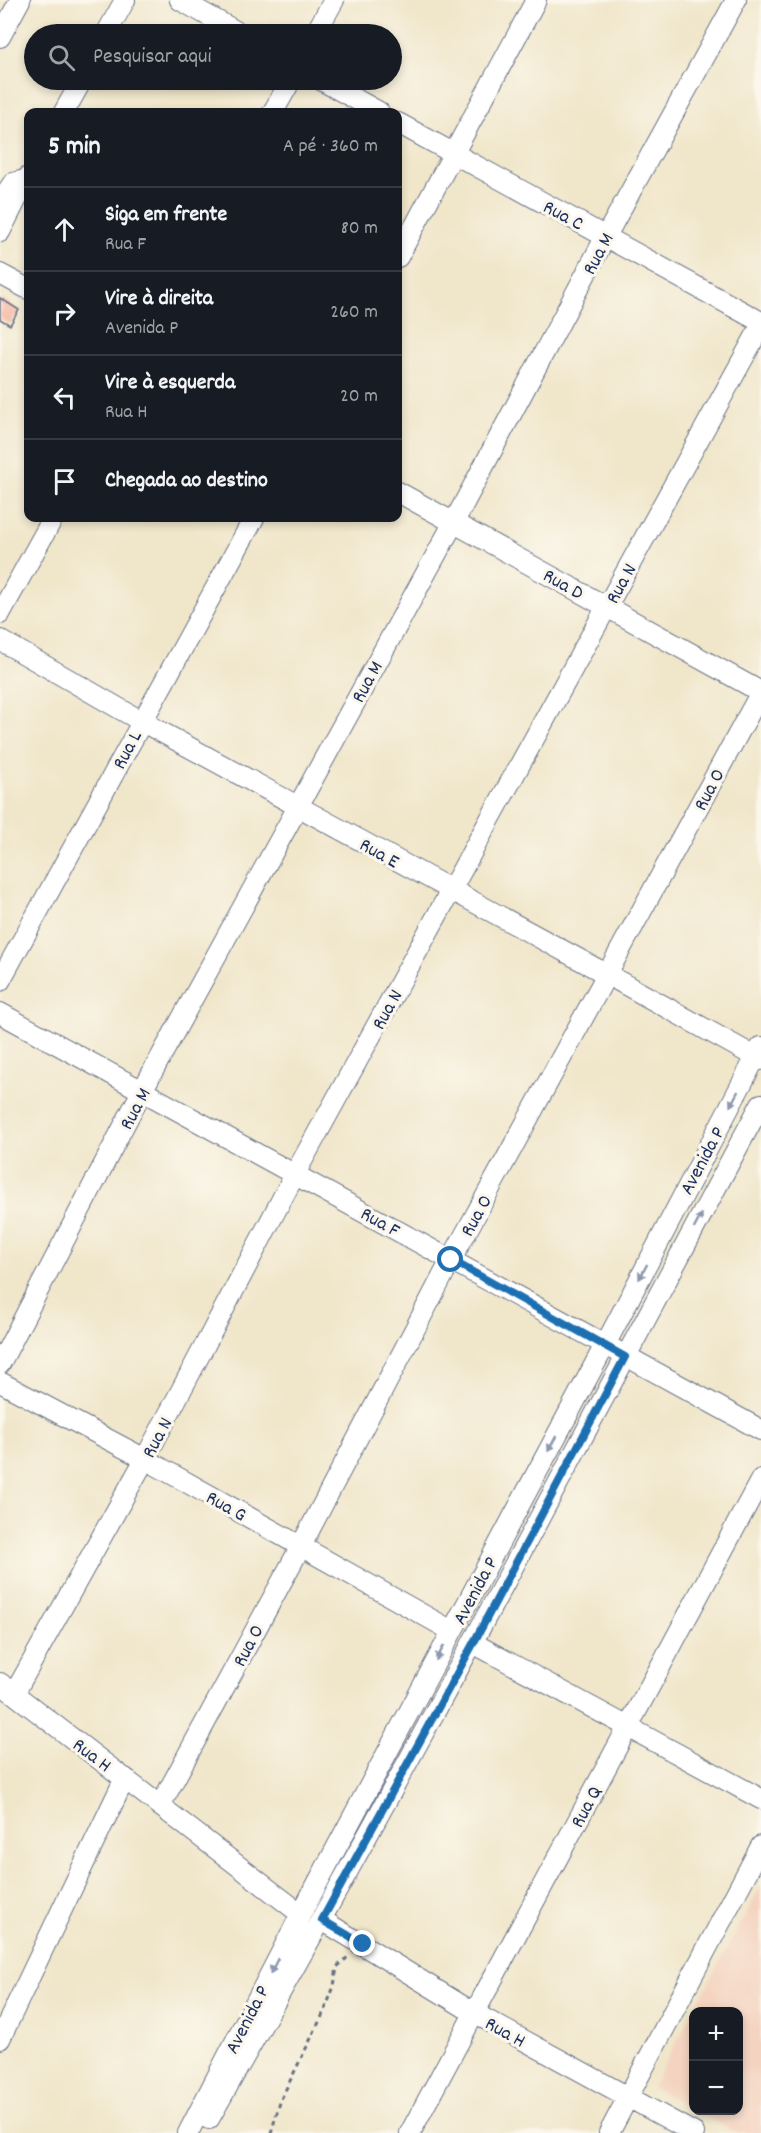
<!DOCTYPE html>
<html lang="pt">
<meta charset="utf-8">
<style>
body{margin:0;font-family:Dekko,sans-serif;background:#242831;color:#f1f3f6}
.controls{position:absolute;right:18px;bottom:18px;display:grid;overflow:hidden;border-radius:12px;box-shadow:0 3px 9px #0003}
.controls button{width:54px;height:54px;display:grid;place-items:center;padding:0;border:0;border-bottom:2px solid #363941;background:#171b24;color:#f1f3f6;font:30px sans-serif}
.stop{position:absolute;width:18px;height:18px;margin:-14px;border:4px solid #1f6fb2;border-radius:50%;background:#fff}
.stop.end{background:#1f6fb2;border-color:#fff;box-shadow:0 2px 6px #0008}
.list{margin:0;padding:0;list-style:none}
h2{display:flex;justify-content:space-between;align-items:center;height:78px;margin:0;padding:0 24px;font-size:26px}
h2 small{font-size:20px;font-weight:400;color:#9ea1a6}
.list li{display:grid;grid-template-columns:39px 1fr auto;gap:18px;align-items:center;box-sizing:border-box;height:84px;padding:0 24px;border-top:2px solid #363941}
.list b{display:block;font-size:22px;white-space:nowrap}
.list p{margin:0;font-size:20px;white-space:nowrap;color:#9ea1a6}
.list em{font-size:20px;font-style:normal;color:#9ea1a6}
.icon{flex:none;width:33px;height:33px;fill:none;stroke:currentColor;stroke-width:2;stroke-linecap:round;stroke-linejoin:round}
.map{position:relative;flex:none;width:761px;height:2133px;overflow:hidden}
.search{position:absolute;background:#171b24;box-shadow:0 3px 9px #0003;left:24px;top:24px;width:378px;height:66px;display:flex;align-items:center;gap:15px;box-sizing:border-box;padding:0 21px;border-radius:33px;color:#9ea1a6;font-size:22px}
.panel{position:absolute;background:#171b24;box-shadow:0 3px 9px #0003;left:24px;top:108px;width:378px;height:414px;border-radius:12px}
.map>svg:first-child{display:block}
.built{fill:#f4d3c0}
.building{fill:#f3aa97}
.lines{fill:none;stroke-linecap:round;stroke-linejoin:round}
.minor-casing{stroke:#666f84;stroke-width:22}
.path{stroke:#666f84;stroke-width:3;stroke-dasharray:4.5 4.5;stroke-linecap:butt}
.minor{stroke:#fff;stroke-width:20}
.oneway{fill:#8d97ae}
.route{stroke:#1f6fb2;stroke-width:8}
.labels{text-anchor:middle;stroke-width:6;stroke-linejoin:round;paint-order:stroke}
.street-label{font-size:20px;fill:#1b2f5e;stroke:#fbf7ec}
</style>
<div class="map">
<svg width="761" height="2133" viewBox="0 0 761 2133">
<rect width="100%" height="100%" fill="#fbf7ec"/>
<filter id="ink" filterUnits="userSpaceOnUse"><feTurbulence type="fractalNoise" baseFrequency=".0167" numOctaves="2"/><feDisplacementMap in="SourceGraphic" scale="12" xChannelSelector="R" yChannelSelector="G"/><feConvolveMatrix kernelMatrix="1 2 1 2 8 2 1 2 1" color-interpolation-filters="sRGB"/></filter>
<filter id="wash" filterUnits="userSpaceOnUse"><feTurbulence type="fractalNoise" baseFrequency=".008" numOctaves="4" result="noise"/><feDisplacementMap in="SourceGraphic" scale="24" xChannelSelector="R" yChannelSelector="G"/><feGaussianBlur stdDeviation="1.35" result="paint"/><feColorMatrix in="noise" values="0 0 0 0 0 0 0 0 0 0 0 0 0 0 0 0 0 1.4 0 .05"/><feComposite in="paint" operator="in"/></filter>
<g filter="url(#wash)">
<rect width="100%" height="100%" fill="#f0e6ca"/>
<path class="built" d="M761 1886V2133H737L695 2111 738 2110V2012H694L693 2109 652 2087Z"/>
<g id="blocks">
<path class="building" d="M0 298 19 310 10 325 0 319Z"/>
</g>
</g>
<g filter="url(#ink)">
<use href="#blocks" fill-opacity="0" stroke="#666f84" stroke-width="1.5"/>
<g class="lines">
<g class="minor-casing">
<path id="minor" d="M180 0 241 34
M106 34 125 0
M315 34 334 0
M0 37 20 0
M321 80 379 112
M64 112 82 80
M273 112 291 80
M398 123 761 322
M0 202 13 183 21 181
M0 232 28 177
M398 257 536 0
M0 274 28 289
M398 492 761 692
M0 614 53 518
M0 640 141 721 608 975 761 1060
M0 981 254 518
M0 1013 761 1430
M0 1364 142 1091 454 522 606 236 736 0
M0 1382 145 1459 452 1631
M473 1643 761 1799
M0 1683 301 1914
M14 1694 145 1459 295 1174 761 326
M160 1806 301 1546 451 1260 761 692
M322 1920 474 2013 694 2133
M0 2039 125 1778
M209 2119C400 1784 579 1443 761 1104
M188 2133 301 1914 605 1345 761 1047
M410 2133 761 1479
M609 2133 761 1846"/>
</g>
<path class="path" d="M271 2133 281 2099 325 2010 334 1986 337 1967 350 1955"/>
<use href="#minor" class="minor"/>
</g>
<defs><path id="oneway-solid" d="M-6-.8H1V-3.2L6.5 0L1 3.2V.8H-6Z" transform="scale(1.5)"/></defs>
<g class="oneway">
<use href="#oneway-solid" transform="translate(734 1099) rotate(118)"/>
<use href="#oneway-solid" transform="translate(698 1221) rotate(-62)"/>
<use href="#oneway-solid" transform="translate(643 1272) rotate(118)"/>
<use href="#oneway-solid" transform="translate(552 1444) rotate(118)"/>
<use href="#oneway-solid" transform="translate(440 1653) rotate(118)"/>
<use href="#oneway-solid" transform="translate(274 1966) rotate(117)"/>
</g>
</g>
<g class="lines" filter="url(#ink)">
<path class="route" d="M363 1944 322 1920 473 1644 625 1357 451 1260"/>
</g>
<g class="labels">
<g class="street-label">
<text transform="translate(564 214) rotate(28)" y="7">Rua C</text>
<text transform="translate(597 253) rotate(-62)" y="7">Rua M</text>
<text transform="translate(564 583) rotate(29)" y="7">Rua D</text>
<text transform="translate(620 583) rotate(-61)" y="7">Rua N</text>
<text transform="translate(366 681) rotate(-61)" y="7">Rua M</text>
<text transform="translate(126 749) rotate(-62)" y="7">Rua L</text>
<text transform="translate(708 789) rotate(-62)" y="7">Rua O</text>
<text transform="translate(380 852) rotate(29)" y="7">Rua E</text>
<text transform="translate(386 1009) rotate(-61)" y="7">Rua N</text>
<text transform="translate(134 1108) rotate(-62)" y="7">Rua M</text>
<text transform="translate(701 1160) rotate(-62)" y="7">Avenida P</text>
<text transform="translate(475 1215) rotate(-61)" y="7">Rua O</text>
<text transform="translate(381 1221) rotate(29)" y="7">Rua F</text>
<text transform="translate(156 1437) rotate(-62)" y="7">Rua N</text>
<text transform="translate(227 1505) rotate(29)" y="7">Rua G</text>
<text transform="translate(474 1590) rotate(-62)" y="7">Avenida P</text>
<text transform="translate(247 1645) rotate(-62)" y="7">Rua O</text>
<text transform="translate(93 1754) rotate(37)" y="7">Rua H</text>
<text transform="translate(585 1806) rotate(-62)" y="7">Rua Q</text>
<text transform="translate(246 2019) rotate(-63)" y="7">Avenida P</text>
<text transform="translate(506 2031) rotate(29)" y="7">Rua H</text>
</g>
</g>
</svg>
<div class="controls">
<button>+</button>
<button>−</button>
</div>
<div class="stop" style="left:451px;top:1260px"></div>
<div class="stop end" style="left:363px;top:1944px"></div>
<div class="search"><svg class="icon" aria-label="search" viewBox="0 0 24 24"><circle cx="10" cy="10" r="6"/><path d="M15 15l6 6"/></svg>Pesquisar aqui</div>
<section class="panel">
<h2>5 min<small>A pé · 360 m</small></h2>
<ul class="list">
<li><svg class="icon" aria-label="ahead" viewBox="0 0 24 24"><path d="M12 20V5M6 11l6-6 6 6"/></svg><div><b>Siga em frente</b><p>Rua F</p></div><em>80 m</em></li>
<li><svg class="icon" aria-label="right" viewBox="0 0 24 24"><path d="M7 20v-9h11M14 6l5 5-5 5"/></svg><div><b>Vire à direita</b><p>Avenida P</p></div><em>260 m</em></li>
<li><svg class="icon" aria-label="left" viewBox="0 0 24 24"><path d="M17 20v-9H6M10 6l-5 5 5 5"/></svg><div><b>Vire à esquerda</b><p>Rua H</p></div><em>20 m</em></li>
<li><svg class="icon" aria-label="arrive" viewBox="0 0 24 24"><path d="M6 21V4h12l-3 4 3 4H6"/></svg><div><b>Chegada ao destino</b></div></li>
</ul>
</section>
</div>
